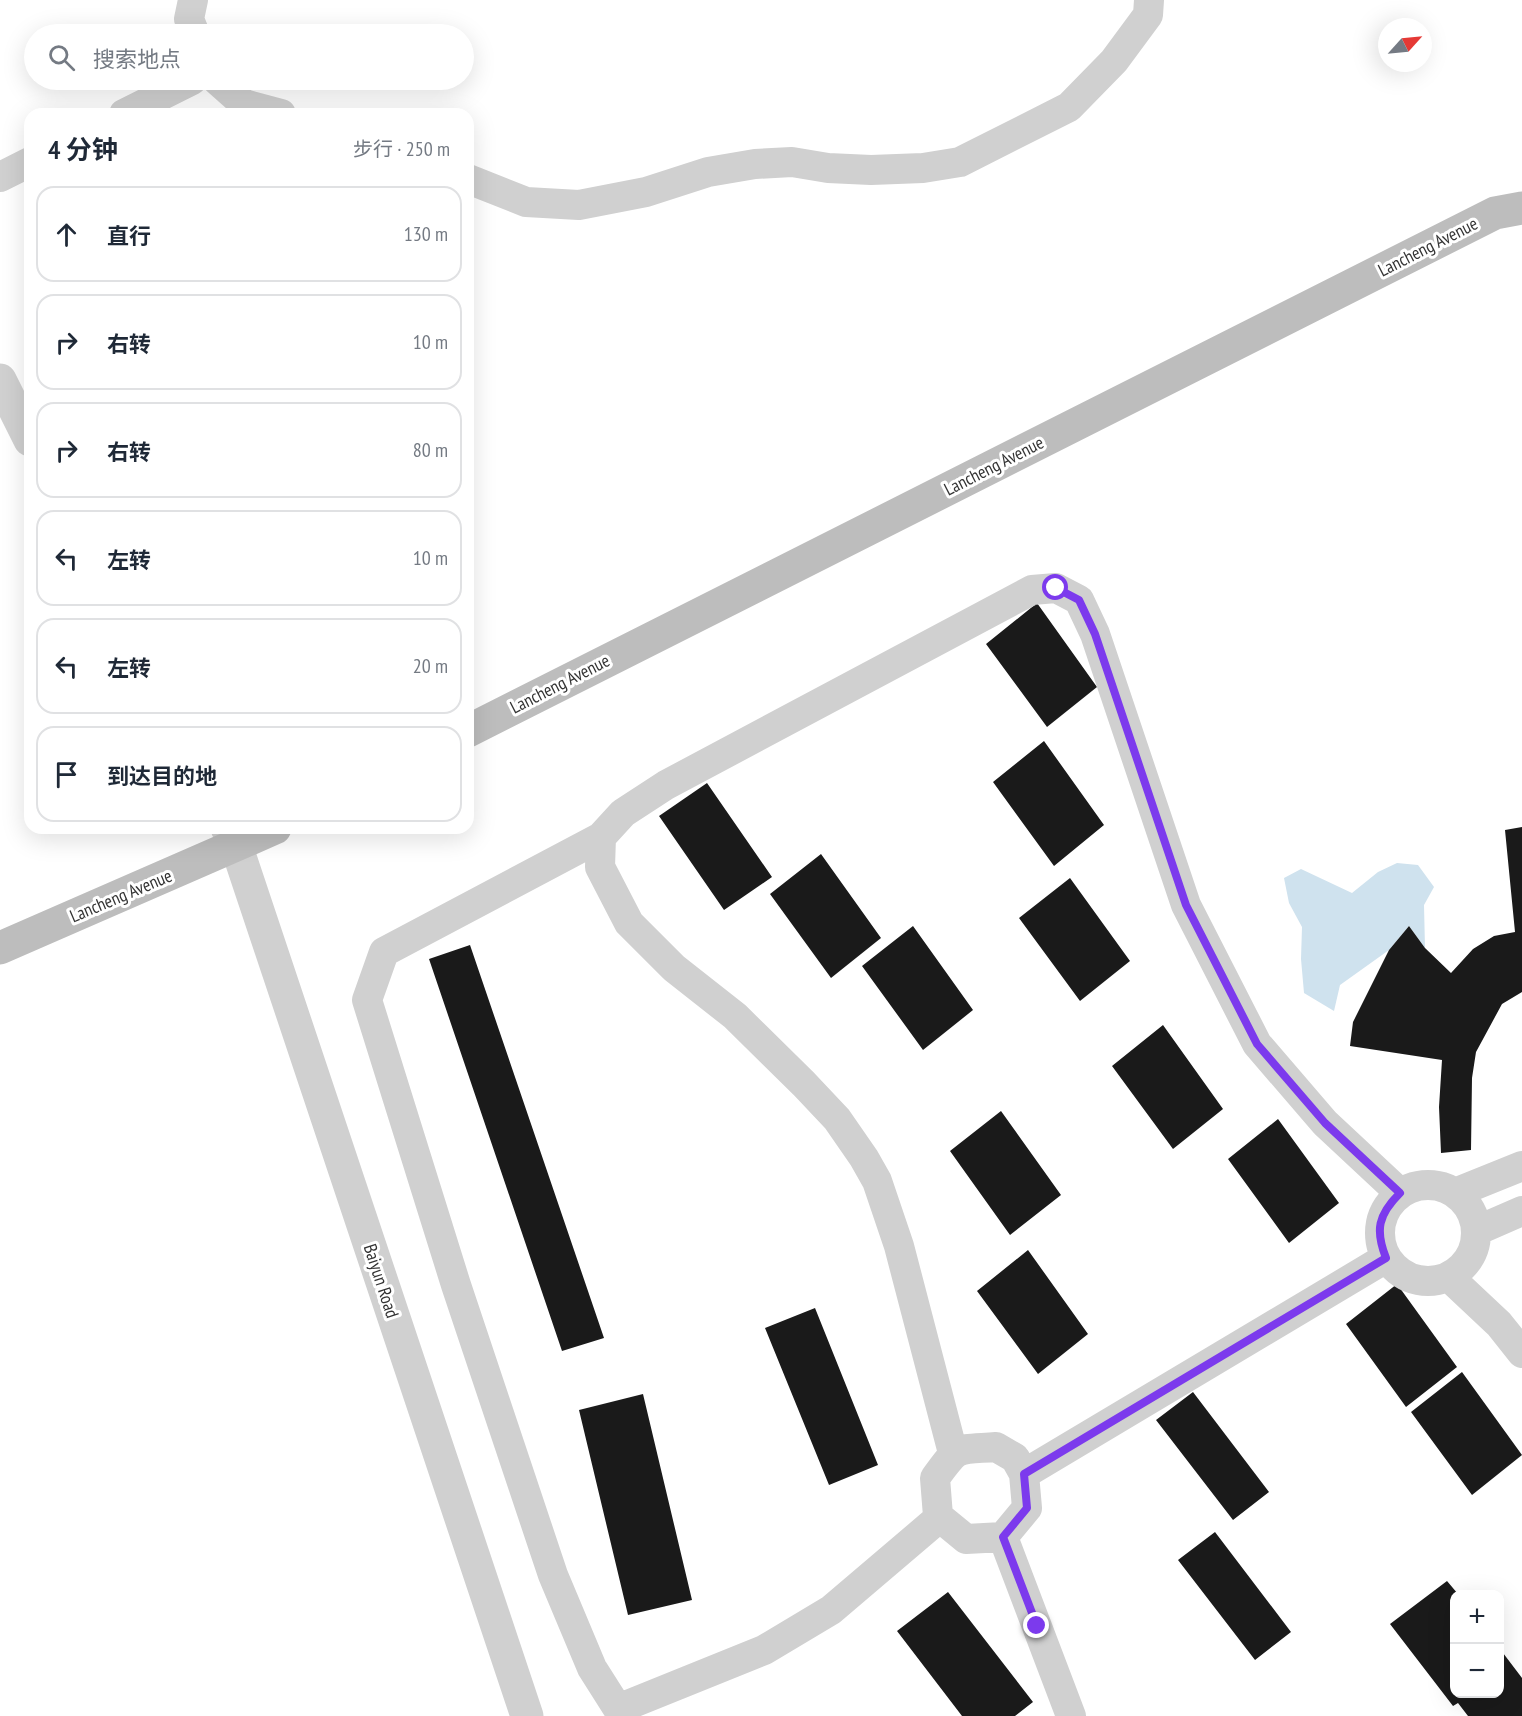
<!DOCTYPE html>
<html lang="zh">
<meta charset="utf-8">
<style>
body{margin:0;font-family:"PT Sans Narrow","Noto Sans SC",sans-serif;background:#f2f2f3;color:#1f2937}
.controls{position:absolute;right:18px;bottom:18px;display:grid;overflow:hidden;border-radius:12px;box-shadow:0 6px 24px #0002}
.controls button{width:54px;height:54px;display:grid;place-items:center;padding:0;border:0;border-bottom:2px solid #e0e1e3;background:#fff;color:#1f2937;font:30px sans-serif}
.compass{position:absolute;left:1378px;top:18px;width:54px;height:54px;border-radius:50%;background:#fff;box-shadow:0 6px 24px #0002;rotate:63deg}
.stop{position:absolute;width:18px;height:18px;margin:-14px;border:4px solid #7c3aed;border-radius:50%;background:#fff}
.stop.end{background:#7c3aed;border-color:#fff;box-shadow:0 2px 6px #0008}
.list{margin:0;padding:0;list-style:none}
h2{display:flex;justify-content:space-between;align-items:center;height:78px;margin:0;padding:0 24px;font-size:26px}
h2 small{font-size:20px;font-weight:400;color:#747a83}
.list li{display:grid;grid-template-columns:39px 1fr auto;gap:18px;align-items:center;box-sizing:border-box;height:96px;margin:0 12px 12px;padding:0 12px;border:2px solid #e0e1e3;border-radius:18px}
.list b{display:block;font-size:22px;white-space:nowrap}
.list em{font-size:20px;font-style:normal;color:#747a83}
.icon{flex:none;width:33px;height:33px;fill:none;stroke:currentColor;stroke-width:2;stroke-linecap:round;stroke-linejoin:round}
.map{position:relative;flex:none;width:1522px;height:1716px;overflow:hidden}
.search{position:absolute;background:#fff;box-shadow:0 6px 24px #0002;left:24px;top:24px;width:450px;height:66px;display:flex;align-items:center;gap:15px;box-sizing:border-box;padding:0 21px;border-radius:33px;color:#747a83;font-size:22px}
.panel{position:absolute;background:#fff;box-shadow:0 6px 24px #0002;left:24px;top:108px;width:450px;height:726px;border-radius:18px}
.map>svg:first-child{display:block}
.water{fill:#cfe2ee}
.building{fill:#1a1a1a}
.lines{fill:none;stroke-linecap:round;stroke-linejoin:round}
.minor{stroke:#d0d0d0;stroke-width:30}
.tertiary{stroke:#d0d0d0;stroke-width:33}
.secondary{stroke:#bdbdbd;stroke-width:33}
.route{stroke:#7c3aed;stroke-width:8}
.labels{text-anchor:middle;stroke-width:6;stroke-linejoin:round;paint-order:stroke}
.street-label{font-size:18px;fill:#333;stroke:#fff}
</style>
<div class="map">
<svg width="1522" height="1716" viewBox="0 0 1522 1716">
<rect width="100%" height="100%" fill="#fff"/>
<path class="water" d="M1397 863 1418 865 1434 887 1424 905 1425 948 1409 926 1389 950 1340 985 1334 1011 1304 993 1301 959 1302 927 1289 903 1284 878 1301 869 1352 893 1378 872Z"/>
<path class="building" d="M1037 603 1097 687 1047 727 986 644Z
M1044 741 1104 825 1054 866 993 782Z
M707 783 772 877 724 910 659 816Z
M1522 827V992L1502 1004 1476 1052 1472 1078 1471 1150 1441 1153 1439 1107 1442 1060 1350 1046 1353 1022 1389 950 1409 926 1425 948 1451 973 1473 949 1494 936 1515 932 1505 830Z
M821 854 881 938 831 978 770 894Z
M1070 878 1130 961 1080 1001 1019 918Z
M913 926 973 1010 923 1050 862 966Z
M470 945 604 1338 562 1351 429 959Z
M1163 1025 1223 1109 1173 1149 1112 1066Z
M1001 1111 1061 1195 1010 1235 950 1151Z
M1278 1119 1339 1203 1289 1243 1228 1159Z
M1028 1250 1088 1334 1038 1374 977 1291Z
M1397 1284 1457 1367 1406 1407 1346 1324Z
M815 1308 878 1465 829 1485 765 1328Z
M1462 1372 1522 1455 1472 1495 1411 1412Z
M1193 1392 1269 1492 1233 1520 1156 1420Z
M643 1394 692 1600 628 1615 579 1410Z
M1215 1532 1291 1632 1255 1660 1178 1560Z
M1447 1581 1458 1594H1454V1694H1500V1649L1522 1678V1716H1468L1458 1703 1453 1706 1390 1624Z
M948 1592 1033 1702 1015 1716H962L897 1631Z"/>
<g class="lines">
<path class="minor" d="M193 0 189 19 195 34
M217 80 244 104 281 114
M124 114 192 80
M0 177 30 162
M468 179 526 202 579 205 646 192 708 172 755 164 792 162 828 168 871 170 923 168 960 162 1069 107 1114 61 1148 15 1149 0
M601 837 384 952 367 1000 456 1285 553 1575 592 1668 618 1709 621 1716
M1380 1233a48 48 0 1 1 96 0a48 48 0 1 1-96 0Z
M1455 1193 1522 1166
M1476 1231 1522 1211
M1449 1277 1499 1324 1522 1353
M996 1447 1015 1458 1024 1474 1027 1508 1003 1537 966 1539 938 1516 935 1478C959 1445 955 1450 996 1447Z
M953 1453 899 1246 877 1181 864 1158 837 1119 804 1084 735 1016 674 968 629 923 600 867 601 837 623 813 666 785 1032 590 1056 588 1079 600 1095 634 1186 905 1257 1044 1325 1123 1400 1193
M1024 1474 1386 1258
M1003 1537 1071 1716
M618 1709 764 1650 831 1610 939 1518"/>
<path class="tertiary" d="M0 380 30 440
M227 828 236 845 527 1716"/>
<path class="secondary" d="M468 731 1495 213 1522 208
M0 948 275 828"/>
</g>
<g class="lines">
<path class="route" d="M1037 1626 1003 1537 1027 1508 1024 1474 1386 1258C1375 1230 1378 1215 1400 1193L1325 1123 1257 1044 1186 905 1095 634 1079 600 1056 588"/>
</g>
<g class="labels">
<g class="street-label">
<text transform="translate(1428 247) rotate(-27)" y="6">Lancheng Avenue</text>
<text transform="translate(994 466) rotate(-27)" y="6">Lancheng Avenue</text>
<text transform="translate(560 684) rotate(-27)" y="6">Lancheng Avenue</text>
<text transform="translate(121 896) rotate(-23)" y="6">Lancheng Avenue</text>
<text transform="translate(381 1281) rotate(72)" y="6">Baiyun Road</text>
</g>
</g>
</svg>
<div class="controls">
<button>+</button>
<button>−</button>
</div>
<svg class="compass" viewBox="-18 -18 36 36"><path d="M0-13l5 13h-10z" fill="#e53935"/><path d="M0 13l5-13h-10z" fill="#747a83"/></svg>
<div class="stop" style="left:1056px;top:588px"></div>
<div class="stop end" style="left:1037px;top:1626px"></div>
<div class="search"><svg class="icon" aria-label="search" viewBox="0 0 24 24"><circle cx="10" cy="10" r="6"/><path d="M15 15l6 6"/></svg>搜索地点</div>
<section class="panel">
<h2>4 分钟<small>步行 · 250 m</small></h2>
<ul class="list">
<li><svg class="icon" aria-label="ahead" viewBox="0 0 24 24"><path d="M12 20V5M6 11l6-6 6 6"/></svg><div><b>直行</b></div><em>130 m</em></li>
<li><svg class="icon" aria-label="right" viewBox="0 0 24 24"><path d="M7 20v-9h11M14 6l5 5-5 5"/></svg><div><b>右转</b></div><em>10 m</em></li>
<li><svg class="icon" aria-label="right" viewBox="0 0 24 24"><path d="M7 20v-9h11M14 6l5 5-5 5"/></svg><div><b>右转</b></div><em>80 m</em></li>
<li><svg class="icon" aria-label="left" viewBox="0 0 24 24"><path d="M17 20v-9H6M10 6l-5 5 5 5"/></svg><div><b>左转</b></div><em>10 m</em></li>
<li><svg class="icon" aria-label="left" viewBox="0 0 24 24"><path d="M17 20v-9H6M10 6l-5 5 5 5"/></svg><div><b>左转</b></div><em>20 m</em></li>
<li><svg class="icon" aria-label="arrive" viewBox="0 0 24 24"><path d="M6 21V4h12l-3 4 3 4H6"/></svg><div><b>到达目的地</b></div></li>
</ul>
</section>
</div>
